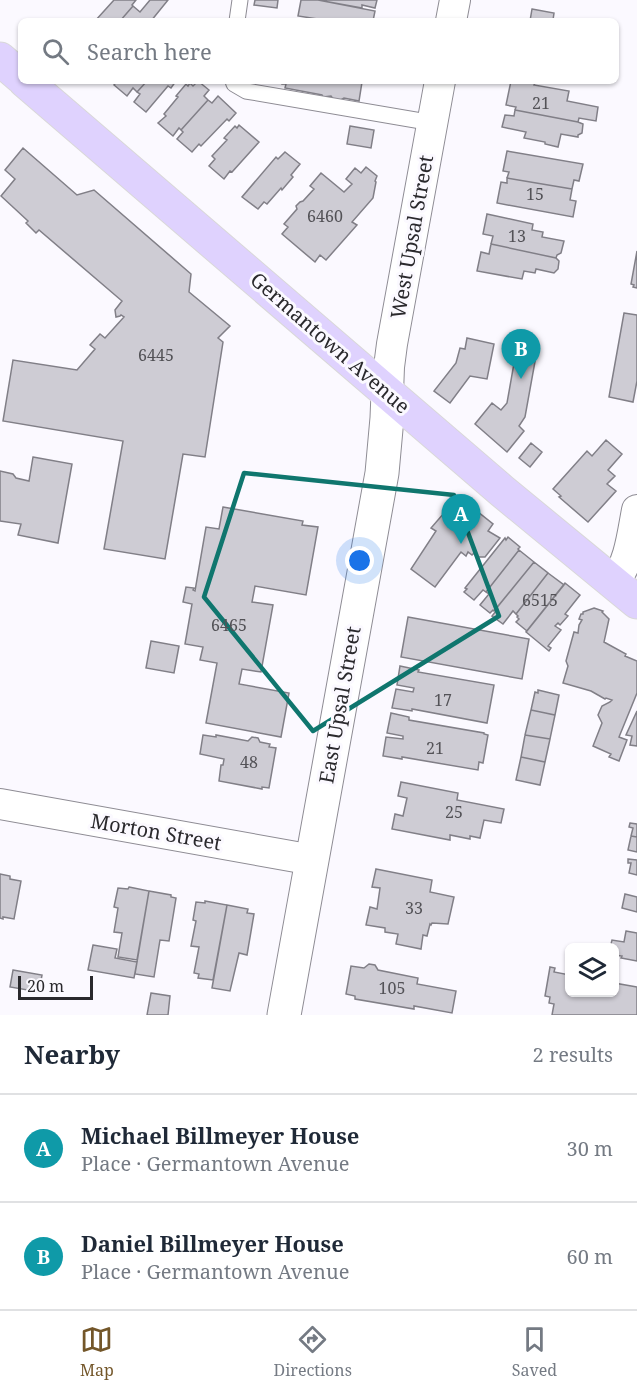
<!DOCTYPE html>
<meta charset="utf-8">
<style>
body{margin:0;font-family:"Noto Serif",serif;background:#f6f6f7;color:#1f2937}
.controls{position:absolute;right:18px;bottom:18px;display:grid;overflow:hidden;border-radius:9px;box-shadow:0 2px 4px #0004}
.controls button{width:54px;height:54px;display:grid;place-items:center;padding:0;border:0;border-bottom:2px solid #e0e1e3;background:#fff;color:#1f2937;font:30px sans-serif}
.scale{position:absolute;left:18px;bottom:15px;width:75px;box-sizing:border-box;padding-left:6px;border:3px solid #2a292d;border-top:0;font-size:16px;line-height:21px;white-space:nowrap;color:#2a292d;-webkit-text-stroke:4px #fbf9ff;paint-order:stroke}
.you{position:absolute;left:360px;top:561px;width:21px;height:21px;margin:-15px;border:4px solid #fff;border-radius:50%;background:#1a73e8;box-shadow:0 0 0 9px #1a73e833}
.badge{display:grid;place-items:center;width:39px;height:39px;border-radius:50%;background:#735629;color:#fff;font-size:20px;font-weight:700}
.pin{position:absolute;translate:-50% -50px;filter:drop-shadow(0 2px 3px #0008)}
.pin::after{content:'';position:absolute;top:32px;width:21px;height:18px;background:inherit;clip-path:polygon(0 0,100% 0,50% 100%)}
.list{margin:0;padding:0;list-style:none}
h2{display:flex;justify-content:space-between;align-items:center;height:78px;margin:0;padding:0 24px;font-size:26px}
h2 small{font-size:20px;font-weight:400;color:#747a83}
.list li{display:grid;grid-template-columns:39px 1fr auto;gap:18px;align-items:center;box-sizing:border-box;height:108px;padding:0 24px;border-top:2px solid #e0e1e3}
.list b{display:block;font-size:22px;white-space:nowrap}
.list p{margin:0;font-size:20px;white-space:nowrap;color:#747a83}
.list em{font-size:20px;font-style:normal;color:#747a83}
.icon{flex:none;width:33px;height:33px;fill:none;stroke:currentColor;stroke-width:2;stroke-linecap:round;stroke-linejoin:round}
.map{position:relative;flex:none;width:637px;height:1015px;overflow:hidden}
.search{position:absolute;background:#fff;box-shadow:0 2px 4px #0004;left:18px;right:18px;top:18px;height:66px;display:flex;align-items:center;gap:15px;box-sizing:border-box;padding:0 21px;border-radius:9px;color:#747a83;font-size:22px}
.sheet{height:294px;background:#fff}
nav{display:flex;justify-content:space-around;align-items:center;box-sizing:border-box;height:84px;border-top:2px solid #e0e1e3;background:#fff;font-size:16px;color:#747a83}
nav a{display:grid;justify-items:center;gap:3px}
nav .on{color:#735629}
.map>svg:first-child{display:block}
.building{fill:#ceccd4;stroke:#817f87;stroke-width:1.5}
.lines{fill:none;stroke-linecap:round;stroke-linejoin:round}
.service-casing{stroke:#8e8c94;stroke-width:17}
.minor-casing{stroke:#8e8c94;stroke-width:32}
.tertiary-casing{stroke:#8e8c94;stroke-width:35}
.primary-casing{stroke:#d9d8d9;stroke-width:35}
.service{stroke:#fff;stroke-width:15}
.minor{stroke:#fff;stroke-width:30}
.tertiary{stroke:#fff;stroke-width:33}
.primary{stroke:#dfd2fe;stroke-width:33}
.marked{fill:none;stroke:#0f766e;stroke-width:4.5;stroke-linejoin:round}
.labels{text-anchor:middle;stroke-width:6;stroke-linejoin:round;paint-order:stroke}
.number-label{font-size:16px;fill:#535257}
.street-label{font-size:20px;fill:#2a292d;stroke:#fbf9ff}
</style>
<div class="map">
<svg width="637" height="1015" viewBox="0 0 637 1015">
<rect width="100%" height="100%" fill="#fbf9ff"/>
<path class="building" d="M114 0H136L132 5 133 6 120 21H95Z
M150 0H168L151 21H120L133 6 140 12Z
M255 0H278L277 8 254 5Z
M301 0H318L375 11 373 21H317V19L298 16Z
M318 0H377L375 8 362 5V8Z
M532 9 554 13 553 20 560 21H530Z
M117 81H147L137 92 133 88 127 96 114 85Z
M147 81H176L171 88 168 86 146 112 134 102 140 94 137 92Z
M198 81 209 90 204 96 208 100 181 130 179 128 173 136 158 123 166 116 164 114 178 97 176 96 186 84 188 86 190 83 193 86Z
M282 81H358L362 82 359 101 344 98 339 101 334 100 331 96 323 97 322 95 285 88 286 84H282Z
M511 81H527L535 83 534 85 569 91 567 101 598 107 596 121 579 118 578 122 515 110 516 107 506 105Z
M218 96 236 113 229 121 227 119 201 146 199 144 192 152 177 139 183 132 181 130 208 100 212 103Z
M515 110 578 122 583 124 582 133 578 135V137L561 134 558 147 545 144V142L524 138 526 132 502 127 505 115 514 116Z
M239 125 259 142 232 172 230 171 224 179 209 166 215 159 212 156 227 140 224 138 235 126 237 128Z
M350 126 374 130 371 148 347 144Z
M23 148 77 195 94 190 191 274 189 292 230 326 218 338 223 342 205 457 183 454 165 559 104 549 123 441 3 421 13 360 77 370 95 349 90 345 100 334 105 338 124 317 121 315 120 316 116 317 115 310 122 301 39 230 36 233 26 223 28 221 1 196 15 179 5 170Z
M507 151 583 164 579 181 574 180 572 189 507 178 509 172 503 171Z
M285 152 300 164 291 175 293 177 282 190 281 188 267 204 264 202 258 209 242 197 276 157 278 159Z
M366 167 377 176 375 181 376 182 373 198 352 222 357 225 326 260 320 255 315 262 282 234 288 227 284 224 297 209 296 206 300 202 303 201 314 189 310 186 321 173 344 192 352 184 346 179 355 168 361 173Z
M507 178 572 189 570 200 576 201 573 217 497 203 501 182 507 183Z
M487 214 533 224 532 230 543 232 542 237 564 241 561 253 557 255 556 258 491 244 493 236 483 234Z
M491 244 556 258 559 261 558 269 554 273 536 269 535 273 524 271 522 279 477 271 481 252 489 254Z
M637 251V288L633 287 634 285 631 284Z
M624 313 637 315V381L633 402 609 397Z
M467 338 494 344 487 379 470 376 450 403 434 391 456 363 460 348 465 349Z
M516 352 536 356 525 417 519 426 524 431 507 452 475 424 492 403 501 410 507 403Z
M606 440 622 454 608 470 615 476 607 484 616 491 588 522 559 497 561 496 553 489 587 451 592 456Z
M531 443 542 452 530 467 519 458Z
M33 457 72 464 58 543 18 535 21 524 0 521V471L13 474 16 478 29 481Z
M458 496 493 524 488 531 500 538 485 557H478L474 553 472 555 468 552 466 556 461 552 435 587 411 569 436 531 431 528 451 505 449 503 452 498 455 500Z
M223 507 303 521 302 525 318 527 306 595 255 586 252 602 273 605 261 672 242 669 239 684 289 693 281 737 206 723 217 663 200 660 203 647 185 644 192 604 183 602 186 587 194 588 193 590 195 591 206 527 219 529Z
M508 537 520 547 518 549 519 550 486 592 483 590 474 600 464 592 467 589 465 588 505 538 506 540Z
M519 550 534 562 494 611 493 610 490 613 480 605 489 594 486 592Z
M534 562 548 573 516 614 513 611 503 624 492 616 496 611 495 610Z
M548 573 564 585 527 631 516 622 519 619 517 617 518 616 516 614Z
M565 583 580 595 565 614 568 616 560 625 558 623 555 626 561 630 548 646 551 648 549 651 526 632Z
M594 608 603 611 602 612 609 619 604 642 626 654 625 656 637 661V693L619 737 627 740 619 761 609 757 611 754 593 746 602 723 598 715 602 706 610 702 612 700 606 698 605 699 591 691 563 683 568 666 566 661 574 632 578 633 579 625 582 620 579 619 581 614H583V612Z
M408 617 529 639 522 679 401 657Z
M151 641 179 646 174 673 146 668Z
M400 666 419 670 418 672 494 685 487 723 412 709V711L392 708 396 689 413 692 414 688 397 685Z
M538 690 559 695 555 715 531 710 535 692 538 693Z
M531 710 555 715 550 739 525 735Z
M637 711V746L630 745 632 736 626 735Z
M391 713 409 717V720L484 733V734L488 735 483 763 479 762 478 770 402 757V759L383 756 386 737 403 739V736L387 733Z
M203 735 216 737V735L248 741 252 737 258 738 260 742 270 744 269 747 276 748 269 788 262 787V789L219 781 221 765H223L224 759 200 754Z
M525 735 550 739 545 762 521 757Z
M521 757 545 762 540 785 516 780Z
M401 782 458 793 457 800 504 809 501 823 484 820 480 838 470 836V839L450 835V840L392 829 395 814 403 816 407 798 398 796Z
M630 823 637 824V837L631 836 633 828 629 827Z
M631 836 637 837V852L628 850Z
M628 859 637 860V875L629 873 631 863H628Z
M376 869 432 880 430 892 454 897 448 924 432 923 431 925 430 924 427 936 423 935 421 949 396 944 398 934 385 932V928L366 925 370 907 377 909 380 888 372 887Z
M0 874 10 876V879L21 881 14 919 3 917V919L0 918Z
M129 887 149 891 137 960 118 957 122 933 114 932 118 908 114 907 118 888 128 889Z
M149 891 171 895V897L176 898 169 941 160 940 154 977 135 974Z
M625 894 637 897V912L622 908Z
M205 901 227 905 213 980 198 978 199 974 194 973 199 947 191 946 196 921 193 920 196 902 205 903Z
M227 905 248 909 247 913 254 914 247 955 239 953 230 991 212 988Z
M626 931 637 933V961L621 958 622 956 614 955V948H610L612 940 624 942Z
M93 945 117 949 115 958 137 962 134 978 88 970Z
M369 964 375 965 378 970 418 978 417 984 456 991 452 1013 414 1006V1009L355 999V996L346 994 351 966 364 968Z
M550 967 555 968 554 972 570 975V992H614V983L637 987V1015H552L554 1004 549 1003 550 997 545 996Z
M13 970 42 975 39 992 10 987Z
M151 993 170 996 168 1015H147Z"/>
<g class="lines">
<g class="service-casing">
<path id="service" d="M237 21 240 0
M233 81 234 84 246 91 433 123"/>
</g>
<g class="minor-casing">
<path id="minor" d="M451 21 455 0
M388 393 389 367 392 344 440 81
M614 583C630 561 632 536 637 510
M0 804 313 860"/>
</g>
<g class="tertiary-casing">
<path id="tertiary" d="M284 1015 382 473 387 418 388 393"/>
</g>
<g class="primary-casing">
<path id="primary" d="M0 59 21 77
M25 81 388 393 502 491 637 602"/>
</g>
<use href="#service" class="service"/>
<use href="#minor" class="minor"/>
<use href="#tertiary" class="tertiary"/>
<use href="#primary" class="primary"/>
</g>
<path class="marked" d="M244 473 454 495 499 616 313 731 204 597Z"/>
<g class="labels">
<g class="number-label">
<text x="541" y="109">21</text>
<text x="535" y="200">15</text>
<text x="325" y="222">6460</text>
<text x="517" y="242">13</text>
<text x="156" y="361">6445</text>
<text x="540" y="606">6515</text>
<text x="229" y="631">6465</text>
<text x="443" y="706">17</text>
<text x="435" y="754">21</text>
<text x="249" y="768">48</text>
<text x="454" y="818">25</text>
<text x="414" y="914">33</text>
<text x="392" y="994">105</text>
</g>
<g class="street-label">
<text transform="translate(412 237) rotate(-80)" y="7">West Upsal Street</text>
<text transform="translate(330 343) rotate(41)" y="7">Germantown Avenue</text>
<text transform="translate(340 705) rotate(-80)" y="7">East Upsal Street</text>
<text transform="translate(156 832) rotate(10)" y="7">Morton Street</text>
</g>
</g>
</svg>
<div class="controls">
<button><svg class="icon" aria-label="layers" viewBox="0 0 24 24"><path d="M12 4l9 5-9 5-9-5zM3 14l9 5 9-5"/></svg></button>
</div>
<div class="scale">20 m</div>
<div class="you"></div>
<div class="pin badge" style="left:461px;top:544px;background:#0f9aa8">A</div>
<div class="pin badge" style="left:521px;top:379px;background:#0f9aa8">B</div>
<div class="search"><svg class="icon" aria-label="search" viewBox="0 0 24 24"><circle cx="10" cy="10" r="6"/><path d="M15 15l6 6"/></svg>Search here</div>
</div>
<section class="sheet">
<h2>Nearby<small>2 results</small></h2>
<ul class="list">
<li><span class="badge" style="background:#0f9aa8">A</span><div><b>Michael Billmeyer House</b><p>Place · Germantown Avenue</p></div><em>30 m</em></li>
<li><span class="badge" style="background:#0f9aa8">B</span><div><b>Daniel Billmeyer House</b><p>Place · Germantown Avenue</p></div><em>60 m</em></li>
</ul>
</section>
<nav>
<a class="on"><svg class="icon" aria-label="map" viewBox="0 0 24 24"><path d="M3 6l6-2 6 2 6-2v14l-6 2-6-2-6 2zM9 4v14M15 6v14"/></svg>Map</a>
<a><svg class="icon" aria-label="directions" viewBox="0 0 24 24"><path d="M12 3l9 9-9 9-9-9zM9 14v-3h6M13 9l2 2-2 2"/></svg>Directions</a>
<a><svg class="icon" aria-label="saved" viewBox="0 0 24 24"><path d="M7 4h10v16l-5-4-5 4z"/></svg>Saved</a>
</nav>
